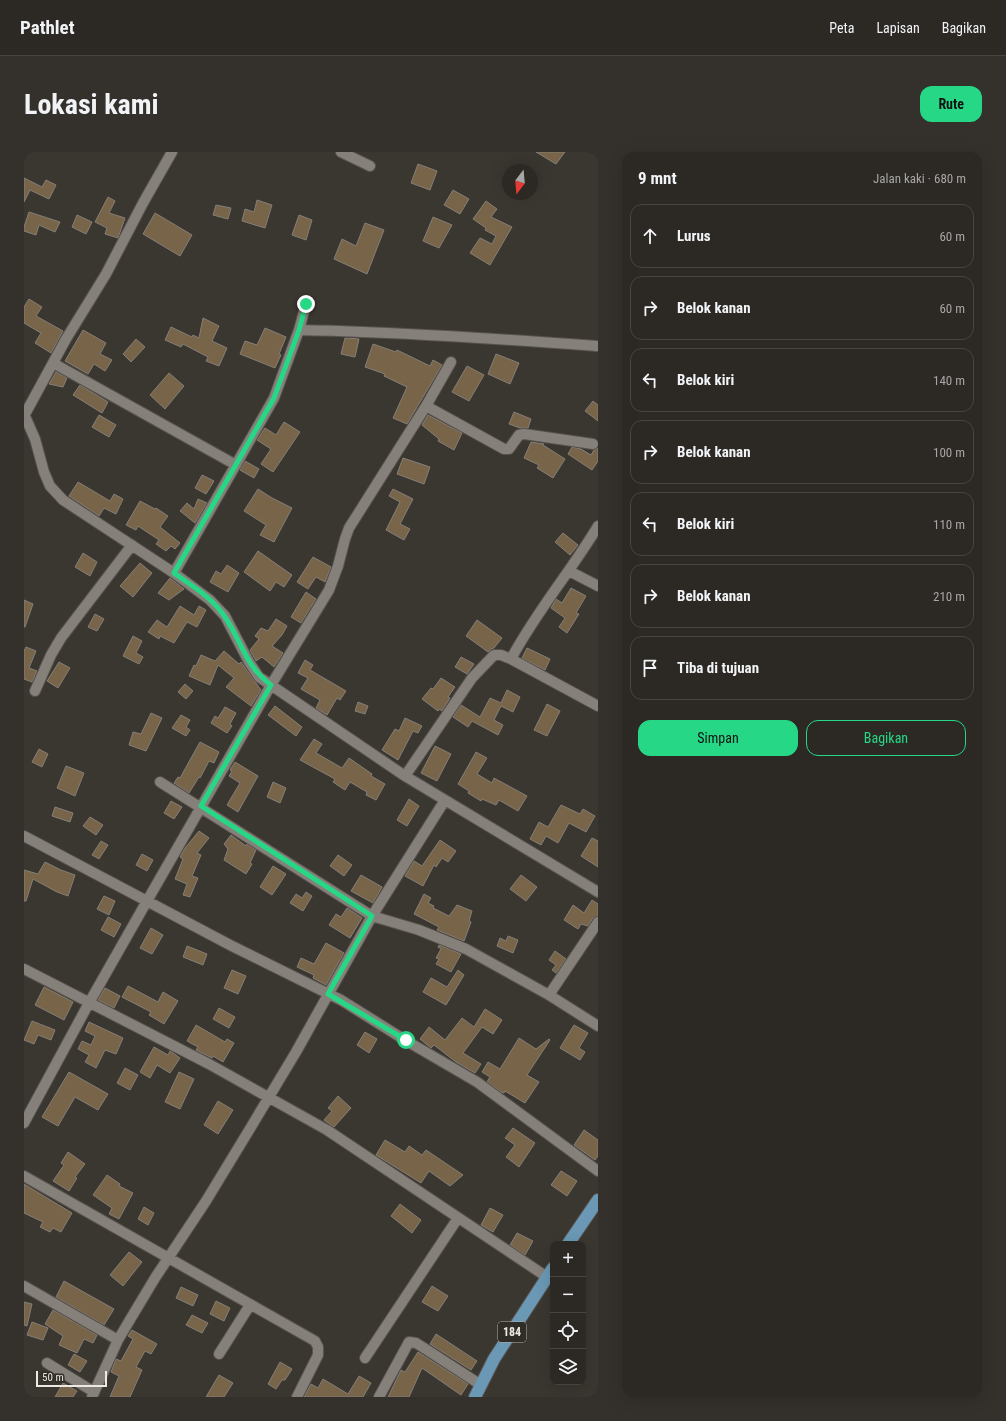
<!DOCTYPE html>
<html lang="id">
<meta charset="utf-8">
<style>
body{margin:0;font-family:"Roboto Condensed",sans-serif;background:#34302c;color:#f1f3f6}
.controls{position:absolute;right:12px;bottom:12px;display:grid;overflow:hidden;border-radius:8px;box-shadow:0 4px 16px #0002}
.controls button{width:36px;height:36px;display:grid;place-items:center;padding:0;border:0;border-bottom:1px solid #484441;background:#2c2824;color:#f1f3f6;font:20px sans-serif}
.compass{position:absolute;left:478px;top:12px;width:36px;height:36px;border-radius:50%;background:#2c2824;box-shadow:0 4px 16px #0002;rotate:196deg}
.scale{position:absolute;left:12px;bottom:10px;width:71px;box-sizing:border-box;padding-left:4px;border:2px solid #ece9e5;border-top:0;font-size:11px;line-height:14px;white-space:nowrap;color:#ece9e5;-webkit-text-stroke:3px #302c26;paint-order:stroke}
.stop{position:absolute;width:12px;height:12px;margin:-9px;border:3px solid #26d885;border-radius:50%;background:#fff}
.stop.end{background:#26d885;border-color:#fff;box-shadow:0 1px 4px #0008}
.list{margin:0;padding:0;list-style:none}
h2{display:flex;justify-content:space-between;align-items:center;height:52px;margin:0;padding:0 16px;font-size:17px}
h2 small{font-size:13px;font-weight:400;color:#a6a6a6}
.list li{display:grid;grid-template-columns:26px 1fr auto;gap:12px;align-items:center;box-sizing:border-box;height:64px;margin:0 8px 8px;padding:0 8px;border:1px solid #484441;border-radius:12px}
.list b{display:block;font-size:15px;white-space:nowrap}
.list em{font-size:13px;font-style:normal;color:#a6a6a6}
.actions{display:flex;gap:8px;padding:12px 16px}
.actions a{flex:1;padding:9px 0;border:1px solid #26d885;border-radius:12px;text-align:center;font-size:14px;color:#26d885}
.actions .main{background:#26d885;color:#111}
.icon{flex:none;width:22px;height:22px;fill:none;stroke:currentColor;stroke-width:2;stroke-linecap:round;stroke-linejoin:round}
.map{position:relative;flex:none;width:574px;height:1245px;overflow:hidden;border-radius:12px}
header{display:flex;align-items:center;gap:24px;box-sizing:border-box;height:56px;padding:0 20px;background:#2c2824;border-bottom:1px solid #484441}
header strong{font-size:19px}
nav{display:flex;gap:22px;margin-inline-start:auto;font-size:14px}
.intro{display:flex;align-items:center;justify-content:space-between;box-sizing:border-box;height:96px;padding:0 24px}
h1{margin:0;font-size:28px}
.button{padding:10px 18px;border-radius:12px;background:#26d885;color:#111;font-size:14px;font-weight:700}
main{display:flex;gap:24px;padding:0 24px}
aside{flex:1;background:#2c2824;border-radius:12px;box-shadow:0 4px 16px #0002}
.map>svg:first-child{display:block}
.building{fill:#786448;stroke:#847f78}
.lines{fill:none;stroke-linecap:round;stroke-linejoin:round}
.street-casing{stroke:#57524d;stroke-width:12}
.primary-casing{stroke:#57524d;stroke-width:14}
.street{stroke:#858079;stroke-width:10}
.primary{stroke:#6a98b5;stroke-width:12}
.route{stroke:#26d885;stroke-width:5}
.labels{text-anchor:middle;stroke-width:3;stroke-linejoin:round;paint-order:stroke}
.shield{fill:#302c26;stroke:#b4b0ac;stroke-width:1}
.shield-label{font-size:12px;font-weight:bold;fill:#ece9e5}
</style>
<header>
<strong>Pathlet</strong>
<nav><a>Peta</a><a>Lapisan</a><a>Bagikan</a></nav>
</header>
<div class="intro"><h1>Lokasi kami</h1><a class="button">Rute</a></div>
<main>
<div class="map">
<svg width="574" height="1245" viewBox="0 0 574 1245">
<rect width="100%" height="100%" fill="#3a3630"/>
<path class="building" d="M512 0H541L532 12Z
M394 12 413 19 406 38 387 31Z
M0 26 18 35 22 28 32 33 25 47 6 38 0 50Z
M429 38 445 47 436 62 420 53Z
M84 45 91 49 85 61 101 66 94 86 81 82 83 76 71 70Z
M233 48 248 53 241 76 218 69 221 57 230 60Z
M462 49 473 57 467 65 488 75 466 113 446 101 456 86 468 92 472 84 461 78 462 76 449 67Z
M192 53 207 56 204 67 189 63Z
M5 60 36 70 31 80 15 73 12 83 0 79V75Z
M131 61 168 83 156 104 119 82Z
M53 63 68 70 62 82 48 75Z
M275 63 288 68 282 88 268 83Z
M409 65 428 73 415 96 399 89Z
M341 71 360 78 343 122 310 107 318 87 332 94Z
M5 147 18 155 12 164 39 179 27 201 11 191 17 181 0 171V155Z
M179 166 195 174 188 189 203 196 195 214 182 209 184 205 159 192 157 195 141 188 147 175 168 185 169 183 175 186Z
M241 176 262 185 255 202 257 203 251 216 216 202 221 189 233 193Z
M59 178 82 191 76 202 88 208 81 219 70 212 64 222 41 209Z
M321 186 335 187 331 205 317 202Z
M112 187 121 195 107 210 99 202Z
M349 192 372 200 373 198 406 214 409 208 418 213 383 272 369 266 383 235 360 224 361 222 341 215Z
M472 202 495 211 486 232 464 222Z
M443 214 460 223 445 249 428 240Z
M32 220 43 226 39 235 25 232Z
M145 221 160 234 141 257 126 243Z
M56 233 84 250 78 261 49 243Z
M569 249 574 253V269L561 259Z
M490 260 507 267 504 276H496L485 272Z
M75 263 92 273 85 285 68 275Z
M404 263 438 281 430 298 414 289 415 287 398 273Z
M260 270 276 280 249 320 237 312 247 297 233 288 241 276 252 283Z
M507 290 520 292 519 293 541 307 529 326 513 316 515 313 500 306Z
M548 295 557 297 567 303 570 298 574 296V309L568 318 544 302Z
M379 306 406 315 400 332 373 322Z
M221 309 235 317 230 326 216 318Z
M178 323 190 329 182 342 171 336Z
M54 330 86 349 90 342 99 347 92 362 80 356 75 364 45 344Z
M234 337 248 346 268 356 250 390 236 383 242 373 220 359Z
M369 337 389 347 376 372 386 377 380 388 362 378 376 350 365 344Z
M174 347 183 351 171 371 156 359 163 351 170 357Z
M116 349 131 357 132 356 144 364 136 375 156 391 151 397 147 394 142 399 132 392 135 388 114 374 112 378 102 373Z
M539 381 554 393 546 403 531 390Z
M234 399 268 423 260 435 252 430 246 439 220 420Z
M59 401 73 410 66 424 51 415Z
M289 405 307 415 301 430 292 425 284 437 273 430Z
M116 411 128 421 109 445 96 434Z
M203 413 215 421 204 440 186 430 192 419 197 422Z
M146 426 160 437 145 448 134 441Z
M547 436 562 444 552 461 555 462 543 481 535 475 541 466 527 456 532 447 538 451Z
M282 440 292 447 277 471 267 465Z
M0 448 9 452 1 475H0Z
M156 454 170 463 175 454 182 458 173 475 163 470 150 491 136 484 135 487 124 480 133 468 143 475Z
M71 462 80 467 73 479 64 475Z
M252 467 263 474 258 483 248 494 259 501 250 515 238 505 232 509 226 498 235 487 231 484 237 476 244 479Z
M453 468 478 486 470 496 467 497 464 500 442 484Z
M109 484 118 489 112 501 119 505 115 512 99 504Z
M2 495 12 499 5 516 13 519 8 530 0 527V499Z
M503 496 526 507 521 518 498 506Z
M200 499 215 512 217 510 237 538 227 554 202 535 210 526 194 513 186 533 165 524 170 513 172 514 177 503 191 509Z
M437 505 450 512 443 522 431 515Z
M281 508 289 513 286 518 322 539 316 548 313 546 303 563 292 556 296 548 277 537 284 526 274 521Z
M35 510 46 516 34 536 23 529Z
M417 526 431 535 424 545 426 546 418 559 415 557 414 559 398 547 407 536 409 537Z
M161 532 169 539 162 547 154 540Z
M483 538 496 545 489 560 477 554 470 568 479 573 474 583 448 569 444 575 429 565 437 553 456 565 466 546 477 551Z
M334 550 344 554 341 562 331 559Z
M523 552 536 559 523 584 510 578Z
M251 554 278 575 272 584 244 563Z
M201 555 212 561 206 572 208 574 203 581 187 571 191 564 194 566Z
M127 561 138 566 122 599 105 593 109 580 117 582Z
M157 563 166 568 162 575 166 578 162 584 148 576Z
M381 566 398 574 394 581 389 579 374 608 358 598 371 577 375 579Z
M290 587 298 592 292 601 318 616 325 606 348 622 347 624 361 632 352 648 342 643 343 640 326 630 321 638 309 630 311 627 276 608Z
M176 590 195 600 190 611 185 609 176 626 175 625 165 641 150 631 154 625 156 626Z
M411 594 427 602 413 629 397 621Z
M15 597 24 602 18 615 8 610Z
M452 600 463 606 453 622 468 631 470 626 503 644 494 659 475 648 472 653 458 647 457 649 444 641 445 639 434 632Z
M211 610 234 624 214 660 203 653 216 631 205 624 208 619 206 618Z
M42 614 60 621 51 644 33 636Z
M249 630 262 636 256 651 243 645Z
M385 647 395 654 383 674 373 668Z
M147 649 158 655 150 667 140 661Z
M537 653 556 662 559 657 571 664 562 680 545 671 534 691 522 684 517 693 506 687 515 670 524 675Z
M31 655 49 661 46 670 28 664Z
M66 665 79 673 72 683 59 674Z
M175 679 185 686 173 701 177 703 168 724 174 726 166 745 159 743 163 732 151 727 159 707 156 705 161 696Z
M207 683 222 694 223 692 232 698 226 711 228 712 222 722 200 708 204 697 200 692Z
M568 686 574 689V715L557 704Z
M416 688 432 699 424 710 418 706 412 715 410 713 399 734 381 724 390 709 398 714Z
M77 689 84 693 75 707 68 703Z
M118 702 129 708 123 719 112 713Z
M314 703 328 713 320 724 306 714Z
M21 710 37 718 51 723 44 744 33 740 9 727 2 749H0V718L14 722Z
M249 714 262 722 248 743 236 735Z
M337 723 358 735 349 751 327 739Z
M497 723 513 735 502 749 486 737Z
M282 740 288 744 279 759 266 751 272 742 278 746Z
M400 742 407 746 404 751 410 754 409 756 425 764 433 753 448 759 445 769 447 770 440 789 413 778 415 775 390 762Z
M80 744 91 749 85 763 73 757Z
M568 748 574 752V764L569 766 564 774 557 772 554 777 540 768 549 753 560 761Z
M323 756 338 766 326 786 305 773 312 762 317 765Z
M84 765 97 772 90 785 77 778Z
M127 776 139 783 128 802 116 796Z
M484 784 494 788 489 801 473 794 476 786 482 789Z
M302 791 320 801 302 833 289 826 290 823 273 815 277 806 290 812Z
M415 793 437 802 427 820 412 812 415 807 412 806 417 797 414 795Z
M163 794 183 802 179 813 159 805Z
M531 799 542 807 532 821 528 818 532 813 525 808Z
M208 818 222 824 214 842 200 836Z
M434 818 440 823 422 853 399 840 407 826 423 835Z
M104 834 134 850 139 840 154 849 140 872 125 863 127 860 98 845Z
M20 835 49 850 40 868 11 853Z
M81 836 96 844 90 856 74 848Z
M195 856 211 865 205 876 189 867Z
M461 857 478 868 469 882 458 875 439 901 457 912 451 921 432 910 410 893 407 896 396 887 405 875 421 888 438 866 450 875Z
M8 869 31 878 27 888 14 883 10 892 0 888Z
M65 870 99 886 92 902 81 898 72 916 61 910 65 903 54 897 58 889 67 893 71 884 61 879Z
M172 873 201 890 203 887 210 891 199 910 189 904 188 906 172 898 174 895 163 889Z
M550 873 564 881 555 896 561 900 556 908 536 896Z
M341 880 353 887 345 901 333 893Z
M495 886 512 897 525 887 526 888 503 923 515 930 501 951 481 939 480 941 477 940 463 930 466 925 458 920 464 910 476 917Z
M130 895 144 903 146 899 156 906 146 921 133 913 126 926 116 920Z
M101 916 114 923 106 938 93 931Z
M45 920 84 942 74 958 51 945 34 974 18 965Z
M155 920 170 927 156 957 141 950Z
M314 944 327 956 310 975 300 968 308 959 304 956Z
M194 949 209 958 194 982 180 973Z
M489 976 511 991 495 1015 482 1005 491 993 481 986Z
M560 978 574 988V1004L571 1008 550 993Z
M361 988 381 1000 385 994 398 1003 402 998 439 1023 426 1034 405 1019 397 1031 352 1003Z
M44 1000 61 1012 51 1025 53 1026 45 1039 29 1029 40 1013 37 1011Z
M537 1019 553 1029 543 1044 527 1033Z
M83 1023 96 1032 95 1034 109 1041 95 1067 85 1062 88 1056 69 1043Z
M0 1032 48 1061 37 1080 29 1076 26 1080 16 1075 19 1070 0 1061Z
M376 1052 397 1068 388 1081 367 1064Z
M120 1055 130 1061 124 1073 114 1067Z
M466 1056 479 1063 469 1080 457 1073Z
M493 1081 509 1089 501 1103 486 1093Z
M105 1100 118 1110 99 1134 86 1123Z
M40 1129 90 1157 80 1173 32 1145Z
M408 1134 424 1144 414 1159 398 1150Z
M157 1135 174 1143 169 1154 152 1146Z
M192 1149 206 1156 200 1169 186 1162Z
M0 1150 8 1152 3 1174 0 1173Z
M29 1158 73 1183 69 1191 60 1187 53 1201 35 1193 39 1184 21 1172Z
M168 1163 184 1171 178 1181 162 1173Z
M8 1170 24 1176 19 1188 3 1183Z
M108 1178 133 1192 127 1202 121 1199 112 1215 118 1218 106 1245H86L95 1224 87 1220 92 1207 97 1209 109 1187 104 1184Z
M412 1182 453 1209 447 1218 406 1192Z
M394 1200 444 1232 437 1243 398 1216 385 1245H364L377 1218 381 1220Z
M50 1202 63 1209 56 1220 44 1213Z
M256 1210 268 1217 261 1228H258L252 1237 244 1232Z
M195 1223 209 1231 200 1245H182Z
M335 1224 347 1231 339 1245H280L287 1232 294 1236 299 1227 324 1242Z
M39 1231 53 1239 49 1245H31Z"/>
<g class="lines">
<g class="street-casing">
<path id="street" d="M317 0 346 14
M275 178C375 180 474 187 574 194
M29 211 212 313
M402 254 480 297H485L495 283 500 282 569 292
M0 262 11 287 20 320 26 334 39 348 150 421 186 448 201 464 225 510 235 525 381 624 574 740
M0 264 42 187 82 122 119 51 148 0
M545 419 574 434
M150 421 250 246 275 178 282 152
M487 507C512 460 547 419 574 374
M11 539 27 503 37 486 108 393
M381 624 448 526 470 503H477L487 507 574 554
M136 630 348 764 395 778 442 797 525 843 574 874
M0 684 206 793 317 848 381 888 453 930 574 1019
M0 817 185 912 303 978 523 1125
M525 843 574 770
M0 971 65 851 123 749 247 533 305 438 314 414 321 387 325 376 402 254 427 210
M0 1024 291 1189 294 1195V1203L273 1245
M0 1134 94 1188
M195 1202 226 1153
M341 1206 434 1066
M23 1211 70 1240
M68 1245 94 1188 107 1166 131 1126 182 1049 227 975 272 900 348 764 421 648
M355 1245 385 1190 392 1191 400 1196 457 1233"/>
</g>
<g class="primary-casing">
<path id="primary" d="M544 1092 574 1048
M451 1245 470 1207 529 1116"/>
</g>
<use href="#street" class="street"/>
<use href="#primary" class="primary"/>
</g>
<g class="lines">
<path class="route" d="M282 152 275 178 250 246 150 421C168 434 189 446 201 465 218 490 221 514 247 533L177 654 348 764 304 842 382 888"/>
</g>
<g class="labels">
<rect class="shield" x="474" y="1170" width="28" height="20" rx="3"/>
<g class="shield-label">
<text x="488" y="1184">184</text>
</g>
</g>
</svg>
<div class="controls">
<button>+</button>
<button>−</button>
<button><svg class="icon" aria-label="locate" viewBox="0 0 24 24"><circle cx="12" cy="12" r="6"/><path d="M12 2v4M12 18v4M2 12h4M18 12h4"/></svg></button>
<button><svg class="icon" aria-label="layers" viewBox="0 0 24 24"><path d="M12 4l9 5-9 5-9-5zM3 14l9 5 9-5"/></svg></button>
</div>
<svg class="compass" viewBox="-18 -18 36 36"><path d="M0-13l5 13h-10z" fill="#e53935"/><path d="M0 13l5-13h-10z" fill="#a6a6a6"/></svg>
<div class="scale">50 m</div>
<div class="stop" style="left:382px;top:888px"></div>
<div class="stop end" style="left:282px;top:152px"></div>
</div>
<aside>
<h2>9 mnt<small>Jalan kaki · 680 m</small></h2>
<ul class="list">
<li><svg class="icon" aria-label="ahead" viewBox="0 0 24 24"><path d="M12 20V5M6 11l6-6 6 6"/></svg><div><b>Lurus</b></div><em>60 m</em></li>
<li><svg class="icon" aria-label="right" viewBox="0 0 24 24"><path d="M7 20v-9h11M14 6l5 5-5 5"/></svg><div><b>Belok kanan</b></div><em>60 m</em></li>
<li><svg class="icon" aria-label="left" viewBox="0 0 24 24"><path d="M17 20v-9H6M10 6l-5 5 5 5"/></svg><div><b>Belok kiri</b></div><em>140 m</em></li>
<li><svg class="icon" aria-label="right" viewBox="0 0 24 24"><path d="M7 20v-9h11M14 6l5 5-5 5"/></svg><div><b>Belok kanan</b></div><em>100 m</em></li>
<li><svg class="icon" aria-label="left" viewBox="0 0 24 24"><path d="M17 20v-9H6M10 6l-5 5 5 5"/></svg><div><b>Belok kiri</b></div><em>110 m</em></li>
<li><svg class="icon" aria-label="right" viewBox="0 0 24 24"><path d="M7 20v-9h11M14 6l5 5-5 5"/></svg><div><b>Belok kanan</b></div><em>210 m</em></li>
<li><svg class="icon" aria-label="arrive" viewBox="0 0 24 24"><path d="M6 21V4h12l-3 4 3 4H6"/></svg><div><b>Tiba di tujuan</b></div></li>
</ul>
<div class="actions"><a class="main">Simpan</a><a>Bagikan</a></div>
</aside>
</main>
